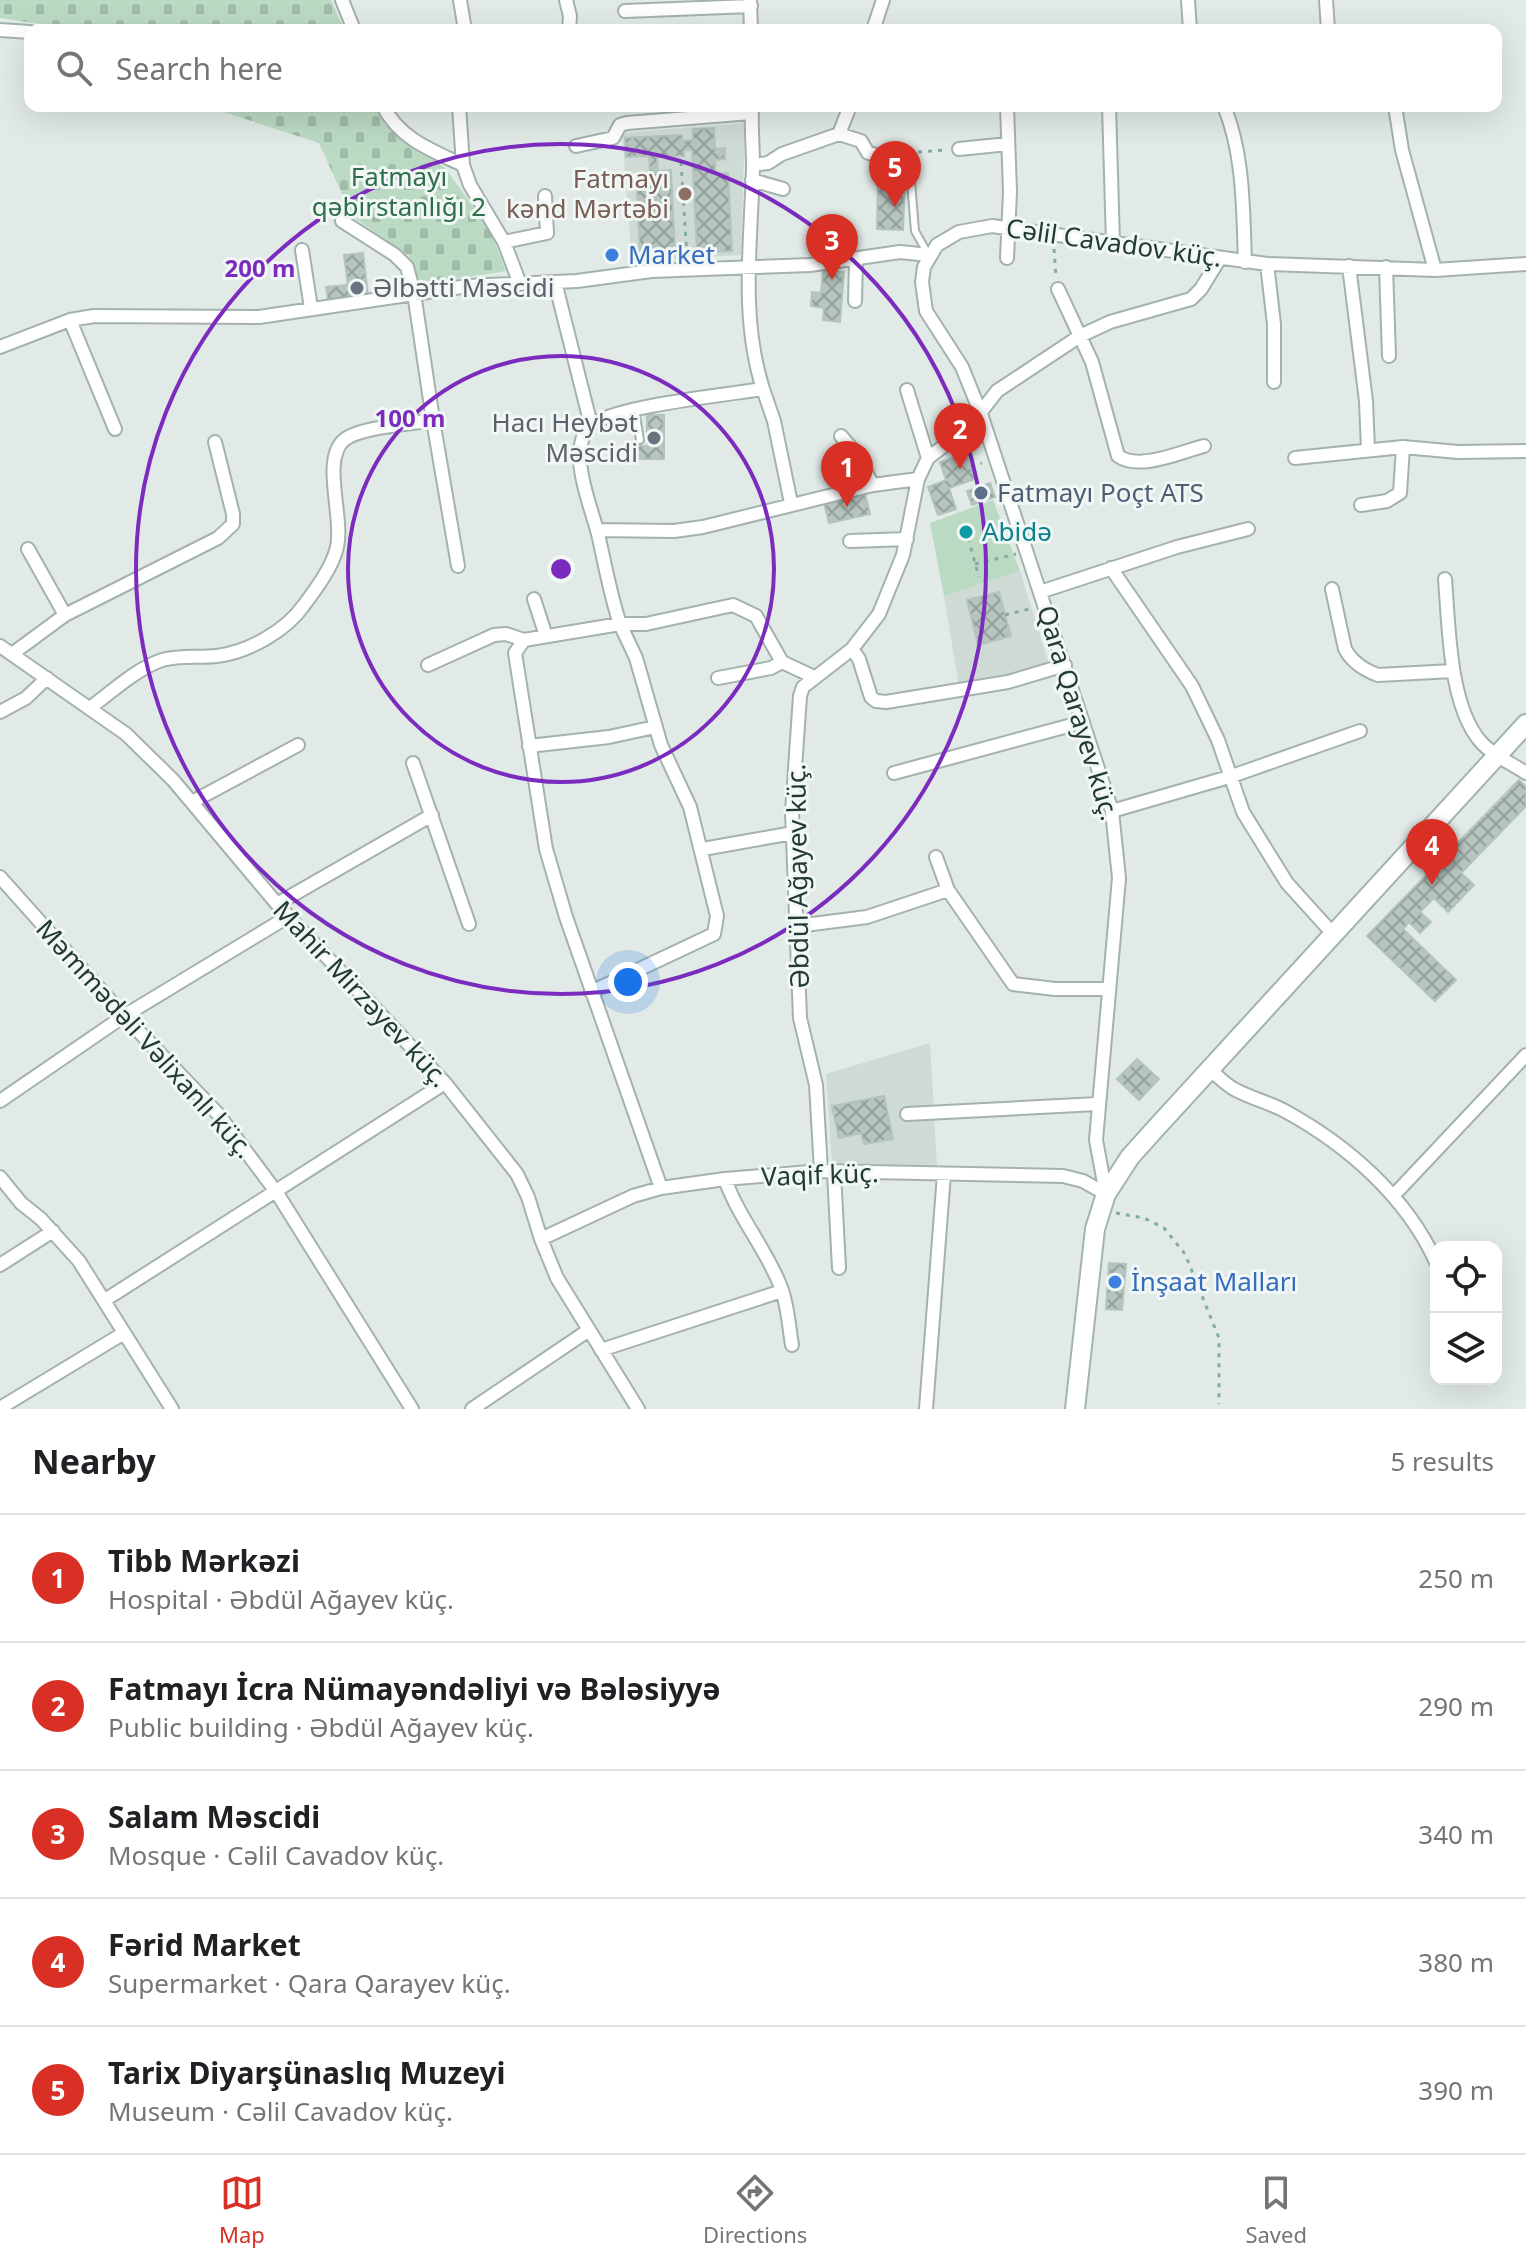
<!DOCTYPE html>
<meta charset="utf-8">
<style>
body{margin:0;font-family:"Noto Sans",sans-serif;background:#f2f2f2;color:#202124}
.controls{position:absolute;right:24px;bottom:24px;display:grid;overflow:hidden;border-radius:16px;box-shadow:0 8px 32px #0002}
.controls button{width:72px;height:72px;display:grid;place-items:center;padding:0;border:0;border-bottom:2px solid #e0e0e0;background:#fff;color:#202124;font:40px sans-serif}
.you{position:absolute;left:628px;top:982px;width:28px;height:28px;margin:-20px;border:6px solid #fff;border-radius:50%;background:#1a73e8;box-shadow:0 0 0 12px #1a73e833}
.badge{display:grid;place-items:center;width:52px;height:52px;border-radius:50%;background:#d93025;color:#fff;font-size:26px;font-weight:700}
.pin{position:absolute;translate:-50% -66px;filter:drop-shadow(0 2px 4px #0008)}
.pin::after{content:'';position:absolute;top:42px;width:28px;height:24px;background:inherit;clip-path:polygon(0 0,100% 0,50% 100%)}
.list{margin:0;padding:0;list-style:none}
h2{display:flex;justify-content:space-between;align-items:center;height:104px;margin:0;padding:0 32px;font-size:34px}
h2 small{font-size:26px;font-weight:400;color:#757577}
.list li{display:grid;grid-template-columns:52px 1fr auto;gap:24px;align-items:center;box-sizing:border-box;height:128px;padding:0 32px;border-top:2px solid #e0e0e0}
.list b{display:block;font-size:30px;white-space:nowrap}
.list p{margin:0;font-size:26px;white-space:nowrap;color:#757577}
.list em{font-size:26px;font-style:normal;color:#757577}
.icon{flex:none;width:44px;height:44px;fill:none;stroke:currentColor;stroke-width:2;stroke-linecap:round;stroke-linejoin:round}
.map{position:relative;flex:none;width:1526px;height:1409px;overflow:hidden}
.search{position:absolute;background:#fff;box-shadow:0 8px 32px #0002;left:24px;right:24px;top:24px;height:88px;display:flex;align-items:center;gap:20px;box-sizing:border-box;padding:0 28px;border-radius:16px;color:#757577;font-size:30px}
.sheet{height:744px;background:#fff}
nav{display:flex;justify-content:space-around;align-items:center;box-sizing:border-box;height:112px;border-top:2px solid #e0e0e0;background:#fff;font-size:22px;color:#757577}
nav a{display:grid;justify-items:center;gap:4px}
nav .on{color:#d93025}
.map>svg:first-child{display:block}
.built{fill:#cfdad5}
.cemetery{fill:url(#cemetery-stones)}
.green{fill:#bbdac4}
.building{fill:url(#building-cross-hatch);stroke:#b3c3bd;stroke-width:2}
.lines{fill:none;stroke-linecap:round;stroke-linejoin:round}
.lane-casing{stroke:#a4b2ad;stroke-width:10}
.street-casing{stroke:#a4b2ad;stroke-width:16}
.secondary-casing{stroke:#a0b5ae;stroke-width:22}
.path{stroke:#83aca1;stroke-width:3;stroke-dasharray:4 6;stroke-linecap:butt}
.lane{stroke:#fff;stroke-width:6}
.street{stroke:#fff;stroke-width:12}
.secondary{stroke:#fff;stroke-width:18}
.ring{fill:none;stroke:#7b2cbf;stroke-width:4}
.education-dot{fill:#8d6e63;stroke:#f1f7f4;stroke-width:3}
.shop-dot{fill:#3f7fe0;stroke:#f1f7f4;stroke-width:3}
.worship-dot{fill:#6b7280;stroke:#f1f7f4;stroke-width:3}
.service-dot{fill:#5c6f8a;stroke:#f1f7f4;stroke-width:3}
.culture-dot{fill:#0f9aa8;stroke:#f1f7f4;stroke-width:3}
.labels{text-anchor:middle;stroke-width:6;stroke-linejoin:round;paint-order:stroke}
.park-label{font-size:26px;fill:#2f6e4a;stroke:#f1f7f4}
.education-label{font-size:26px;fill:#785e54;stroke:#f1f7f4;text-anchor:end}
.street-label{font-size:26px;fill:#223a34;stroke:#f1f7f4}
.shop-label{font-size:26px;fill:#366cbe;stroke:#f1f7f4;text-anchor:start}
.worship-label{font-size:26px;fill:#5b616d;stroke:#f1f7f4;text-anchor:start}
.service-label{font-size:26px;fill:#4e5e75;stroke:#f1f7f4;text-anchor:start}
.culture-label{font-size:26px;fill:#0d838f;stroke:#f1f7f4;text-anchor:start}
.centre{fill:#7b2cbf;stroke:#f1f7f4;stroke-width:4}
.ring-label{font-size:24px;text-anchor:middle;font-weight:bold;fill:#7b2cbf;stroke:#f1f7f4;stroke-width:6;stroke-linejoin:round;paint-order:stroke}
</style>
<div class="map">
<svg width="1526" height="1409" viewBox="0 0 1526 1409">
<defs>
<pattern id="cemetery-stones" width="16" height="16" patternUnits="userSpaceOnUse" patternTransform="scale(2)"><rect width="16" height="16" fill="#bbdac4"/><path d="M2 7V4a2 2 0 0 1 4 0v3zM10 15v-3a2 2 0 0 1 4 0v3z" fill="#a0bca9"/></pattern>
<pattern id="building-cross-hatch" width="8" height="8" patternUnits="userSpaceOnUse" patternTransform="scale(2)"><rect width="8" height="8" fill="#b6c5bf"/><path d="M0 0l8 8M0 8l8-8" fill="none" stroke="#94a19c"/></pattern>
</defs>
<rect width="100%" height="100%" fill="#e1eae6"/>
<path class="built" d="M745 123 741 255 632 261 622 133Z
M1020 571 1049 664 959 687 944 596Z
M930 1043 937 1166 832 1163 826 1074Z"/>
<path class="cemetery" d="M0 0H331L344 30H81L0 18Z
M205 106H377L385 125 445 168 489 228 506 271 421 284 409 256 352 216 319 143Z"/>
<path class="green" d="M993 500 1020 571 944 596 930 523Z"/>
<path class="building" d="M714 128 715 149 725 148V159L715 160V174L728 173 732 251 697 253 692 150H684V156L657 157 658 171 671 170 675 253 640 255 636 173 650 172 649 156 626 157 625 138 682 135V141L693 140V129Z
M878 176 905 177 903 230 877 229Z
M363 253 368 296 328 301 326 287 348 285 344 255Z
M823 270 844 272 840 322 823 320 824 308 811 306 812 292 821 293Z
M647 415H664V459H636V446H647Z
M966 453 975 479 949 488 956 509 938 515 928 487 946 480 940 462Z
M990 483 995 497 972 505 967 491Z
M865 494 870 514 829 523 824 503Z
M999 592 1011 636 978 645 967 600Z
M1519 780 1526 787V806L1461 873 1474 885 1448 912 1434 898 1420 912 1431 922 1420 933 1409 922 1403 929 1456 980 1435 1001 1367 936Z
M1137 1059 1159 1079 1139 1100 1117 1079Z
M884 1096 893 1139 864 1144 861 1133 839 1138 832 1106Z
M1109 1263 1126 1264 1122 1310 1106 1309Z"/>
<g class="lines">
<g class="lane-casing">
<path id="lane" d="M910 169 915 231 928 254
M635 410 640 440"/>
</g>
<g class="street-casing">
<path id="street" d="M342 0 354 30
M460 0 465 30
M566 0 570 16 569 30
M750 0 751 30
M1188 0 1190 30
M1326 0 1328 30
M625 11 751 6
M0 30 30 32
M873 30 883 0
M383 106C400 139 431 150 463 165
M459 106 463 165 470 185 504 242 520 284
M1007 106 1010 192 1007 258
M1109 106 1113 243
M1224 106C1244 154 1243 210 1245 262
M1395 106 1402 150 1435 270
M839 134 861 141 868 153 882 156 906 153
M576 146 613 138 620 125 627 123 751 113
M959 149 1008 144
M753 165 768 163 782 154 839 134 850 106
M752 180 783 189
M342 221 395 255 407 267 414 293 433 420 458 566
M504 242 547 233 545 196
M302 250 311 308
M1267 264 1274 324V382
M1349 266 1366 401 1368 449
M1386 267 1389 356
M555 282 591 425
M1058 289 1092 362 1118 456C1140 471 1180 452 1204 446
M855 301 856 260
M70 320 115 429
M0 347 70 320 94 316 259 317 468 286 577 281 651 271 810 265 900 252 929 255
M763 389 774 421 791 503
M907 390 928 458
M841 436 853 450 873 485
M1295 458 1403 447 1458 452 1526 451
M1361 505 1387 501 1400 493 1403 447
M597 530 674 531 703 527 873 485 918 479
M850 541 907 539
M28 549 65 615
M1111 568 1192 686 1218 740 1243 812 1287 883 1334 935
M1445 579C1449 627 1449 704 1480 741 1492 755 1511 763 1526 773
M1332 589 1345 649C1352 662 1364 670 1378 675L1453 671
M1040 592 1177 547 1248 529
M534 599 546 636
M0 646 126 734 173 780 277 904 445 1083 517 1174 528 1197 541 1239 557 1278 638 1409
M852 649 859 659 871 697 876 701 886 702 1008 682 1065 665
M12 654 65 615 218 538 233 524V514L215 442
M428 665 494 635 506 634 524 640
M718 678 771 668 782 662 814 677
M91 707C113 691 136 669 162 660 180 655 199 658 217 656 248 652 286 631 304 605 316 589 333 566 337 547 344 518 321 460 344 440 359 427 412 424 433 420
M0 712 26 698 47 678
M529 746 609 737 655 727
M413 763 469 924
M894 773 1083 722
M192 802 298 745
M1112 811 1229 777 1360 731
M703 849 793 833
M936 857 948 890
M0 877 124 1016 218 1114 277 1193 412 1409
M277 904 432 815
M797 926 867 917 948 890 1013 984 1055 989H1108
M591 992 714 934 717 916 690 807 661 745 636 658 620 624H646L733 605 756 616 782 662
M1210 1070C1218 1076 1225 1084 1234 1089 1250 1098 1268 1102 1285 1111 1347 1145 1406 1196 1436 1262
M0 1101 124 1016 289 916
M907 1114 1097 1104
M821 1171 816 1085 800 1018 792 812 800 696 803 687 852 649 879 614 903 555 918 479 928 458 970 426 997 391 1080 336 1110 322 1191 299 1201 289 1220 258
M834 1173 839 1268
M0 1177 21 1203 41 1219 79 1261 172 1409
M725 1179C739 1219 768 1251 782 1290 788 1308 789 1327 792 1345
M661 1188 566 917 546 849 515 653 524 640 620 624C610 594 605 564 598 534 591 506 567 452 589 427 607 407 732 394 763 389 740 317 751 242 753 168 753 147 751 127 752 106
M1106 1194 1096 1140 1119 878 1112 811 981 414 962 367 926 311 922 282 924 267 937 245 959 232 992 226 1267 264 1435 270 1526 264
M1394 1195 1526 1055
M541 1239 633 1196 661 1188 725 1179 821 1171 1063 1176 1083 1181 1106 1194
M0 1265 53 1231
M105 1300 445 1083
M601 1350 782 1291
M0 1408 124 1333
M472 1409 589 1330
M926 1409 944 1174"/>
</g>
<g class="secondary-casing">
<path id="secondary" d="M1075 1409 1095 1229 1106 1194 1130 1157 1156 1128 1526 724"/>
</g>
<path class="path" d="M918 152 946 150
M681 162 687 257
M1054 249 1056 277
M971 467 982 463
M968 538 979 577
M975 564 1016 554
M1005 615 1033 608
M1116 1213 1144 1218 1164 1228 1185 1254 1219 1338V1404"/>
<use href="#lane" class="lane"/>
<use href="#street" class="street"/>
<use href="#secondary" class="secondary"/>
</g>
<g class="ring">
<circle cx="561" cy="569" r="213"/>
<circle cx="561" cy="569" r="425"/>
</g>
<circle class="education-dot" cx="685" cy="194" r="8"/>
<g class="shop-dot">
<circle cx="612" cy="255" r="8"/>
<circle cx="1115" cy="1282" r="8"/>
</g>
<g class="worship-dot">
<circle cx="357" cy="288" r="8"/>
<circle cx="654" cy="438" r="8"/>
</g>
<circle class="service-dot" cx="981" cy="493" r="8"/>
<circle class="culture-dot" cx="966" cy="532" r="8"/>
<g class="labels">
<g class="park-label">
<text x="399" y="186">Fatmayı<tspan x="399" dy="30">qəbirstanlığı 2</tspan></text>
</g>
<g class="education-label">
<text x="669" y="188">Fatmayı<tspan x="669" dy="30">kənd Mərtəbi</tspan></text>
</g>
<g class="street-label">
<text transform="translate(1114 243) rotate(8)" y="9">Cəlil Cavadov küç.</text>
<text transform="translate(1078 713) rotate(73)" y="9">Qara Qarayev küç.</text>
<text transform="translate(798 876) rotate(-91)" y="9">Əbdül Ağayev küç.</text>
<text transform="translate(361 994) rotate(47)" y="9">Mahir Mirzəyev küç.</text>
<text transform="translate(145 1039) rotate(48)" y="9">Məmmədəli Vəlixanlı küç.</text>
<text transform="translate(820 1175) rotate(-2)" y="9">Vaqif küç.</text>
</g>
<g class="shop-label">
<text x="628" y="264">Market</text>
<text x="1131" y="1291">İnşaat Malları</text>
</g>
<g class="worship-label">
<text x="373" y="297">Əlbətti Məscidi</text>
<text x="638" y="432" text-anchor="end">Hacı Heybət<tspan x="638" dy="30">Məscidi</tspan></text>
</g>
<g class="service-label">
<text x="997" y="502">Fatmayı Poçt ATS</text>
</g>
<g class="culture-label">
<text x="982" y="541">Abidə</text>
</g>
</g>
<circle cx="561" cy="569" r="12" class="centre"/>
<g class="ring-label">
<text x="260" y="277">200 m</text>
<text x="410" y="427">100 m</text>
</g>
</svg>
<div class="controls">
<button><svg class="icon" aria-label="locate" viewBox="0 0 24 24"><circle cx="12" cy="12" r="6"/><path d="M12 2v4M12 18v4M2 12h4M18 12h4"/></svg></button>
<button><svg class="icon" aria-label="layers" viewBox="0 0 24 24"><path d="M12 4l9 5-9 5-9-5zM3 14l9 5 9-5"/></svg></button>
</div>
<div class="you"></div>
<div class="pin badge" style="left:847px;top:507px">1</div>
<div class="pin badge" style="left:960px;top:469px">2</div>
<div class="pin badge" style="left:832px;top:280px">3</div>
<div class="pin badge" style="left:1432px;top:885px">4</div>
<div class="pin badge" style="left:895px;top:207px">5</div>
<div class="search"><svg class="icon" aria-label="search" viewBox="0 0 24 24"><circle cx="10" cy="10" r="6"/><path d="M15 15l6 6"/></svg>Search here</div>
</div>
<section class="sheet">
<h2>Nearby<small>5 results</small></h2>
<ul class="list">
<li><span class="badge">1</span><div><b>Tibb Mərkəzi</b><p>Hospital · Əbdül Ağayev küç.</p></div><em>250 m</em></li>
<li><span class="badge">2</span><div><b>Fatmayı İcra Nümayəndəliyi və Bələsiyyə</b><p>Public building · Əbdül Ağayev küç.</p></div><em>290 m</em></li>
<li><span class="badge">3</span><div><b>Salam Məscidi</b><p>Mosque · Cəlil Cavadov küç.</p></div><em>340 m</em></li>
<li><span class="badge">4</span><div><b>Fərid Market</b><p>Supermarket · Qara Qarayev küç.</p></div><em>380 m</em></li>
<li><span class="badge">5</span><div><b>Tarix Diyarşünaslıq Muzeyi</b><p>Museum · Cəlil Cavadov küç.</p></div><em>390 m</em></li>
</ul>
</section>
<nav>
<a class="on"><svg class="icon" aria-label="map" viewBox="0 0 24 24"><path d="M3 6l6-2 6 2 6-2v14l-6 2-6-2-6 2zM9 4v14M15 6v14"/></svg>Map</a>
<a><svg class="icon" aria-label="directions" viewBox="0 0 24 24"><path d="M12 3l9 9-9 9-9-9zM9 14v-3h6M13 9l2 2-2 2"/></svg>Directions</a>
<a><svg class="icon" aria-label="saved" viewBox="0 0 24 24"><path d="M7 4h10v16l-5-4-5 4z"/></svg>Saved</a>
</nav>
